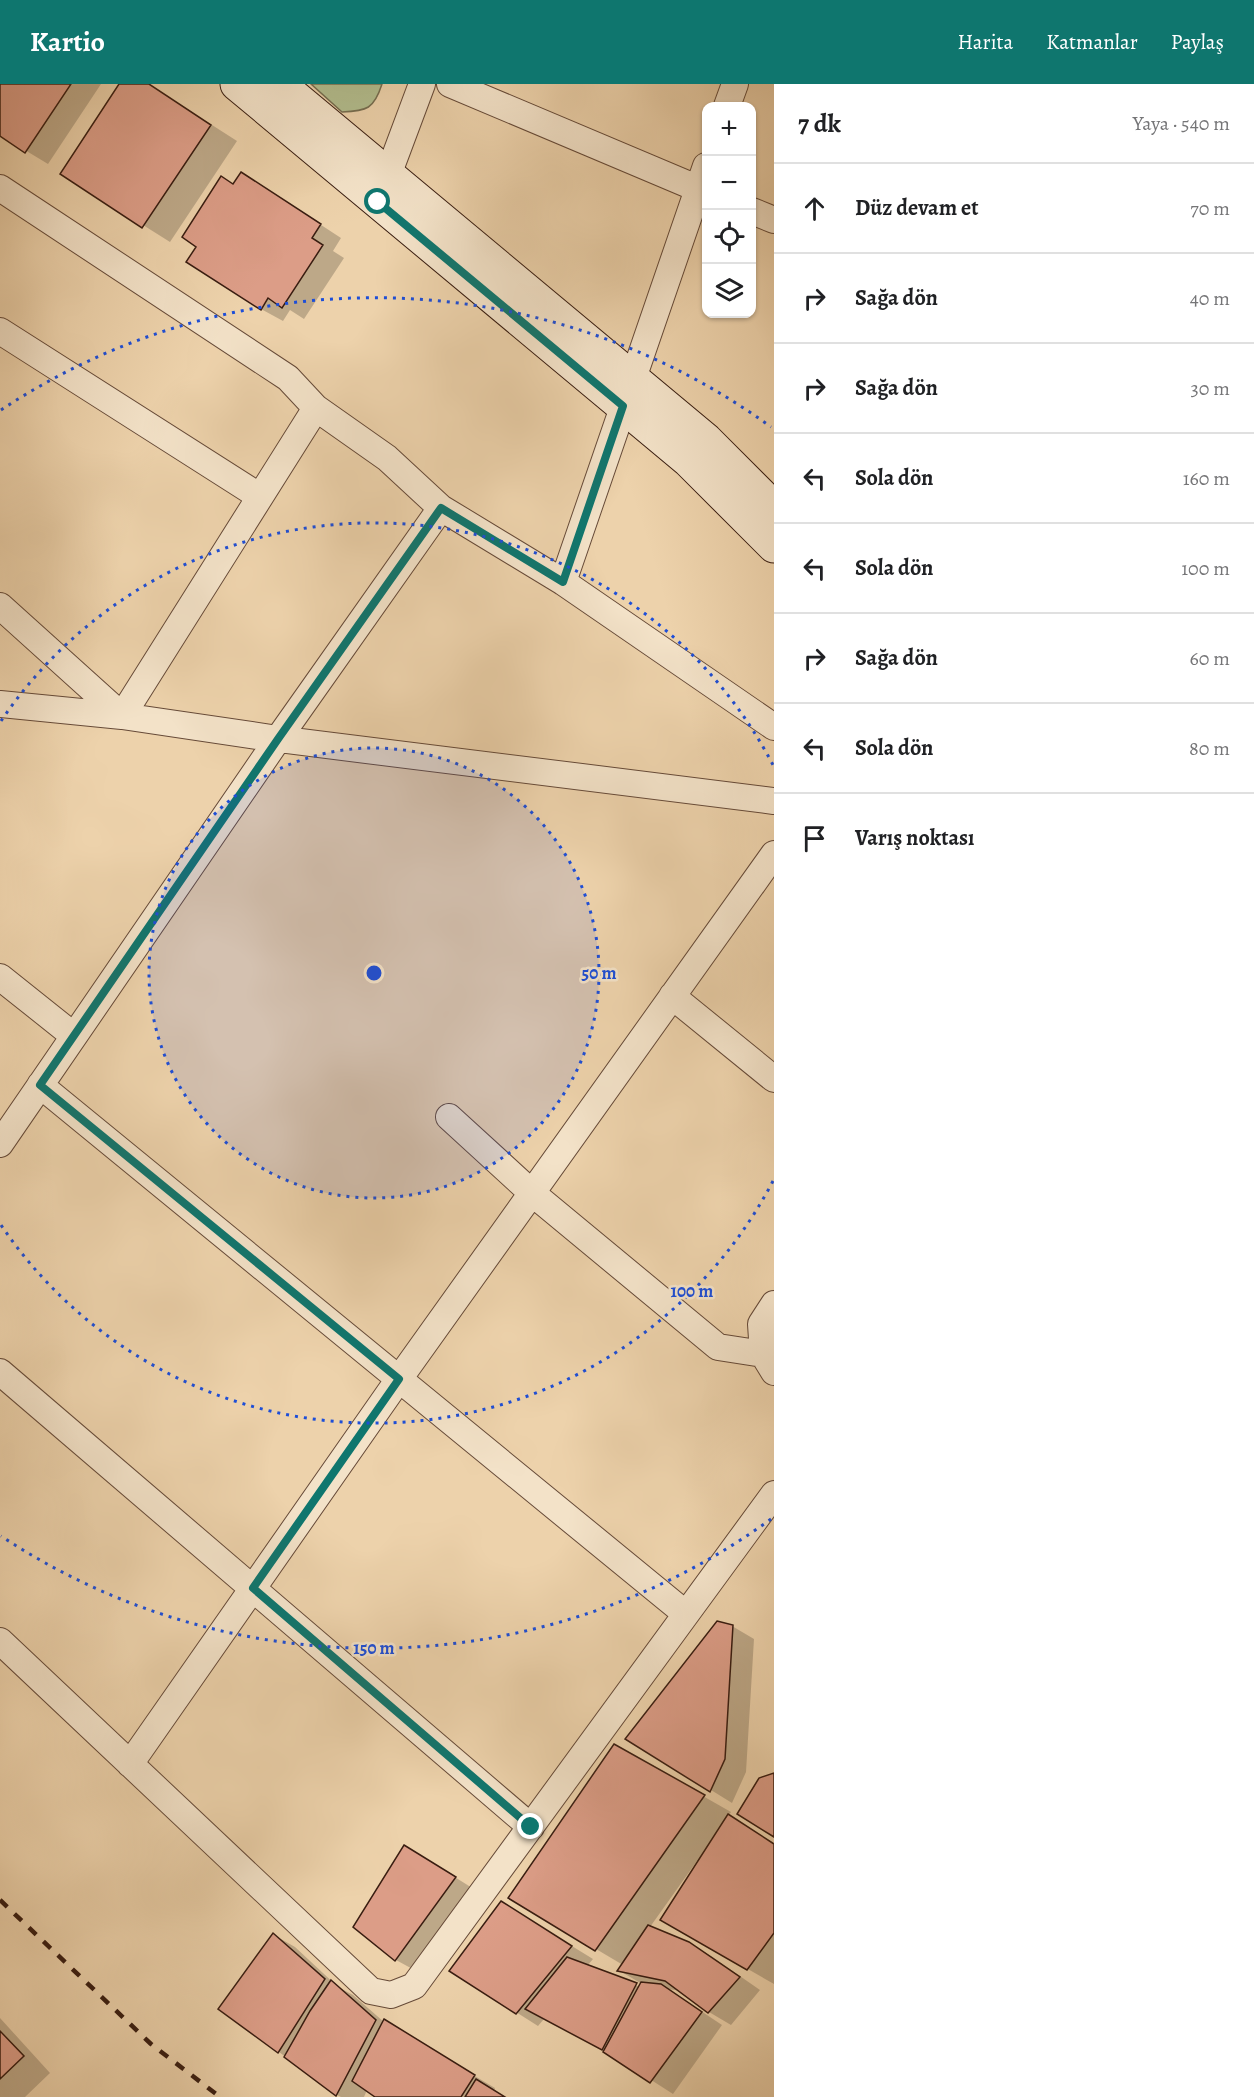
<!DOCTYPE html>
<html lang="tr">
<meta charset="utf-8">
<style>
body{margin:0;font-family:Alegreya,serif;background:#f6f6f6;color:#202124}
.controls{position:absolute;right:18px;top:18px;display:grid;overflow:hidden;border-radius:12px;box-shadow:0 2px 4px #0004}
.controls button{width:54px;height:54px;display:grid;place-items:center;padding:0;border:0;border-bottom:2px solid #e0e0e0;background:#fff;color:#202124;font:30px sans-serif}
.stop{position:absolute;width:18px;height:18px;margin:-14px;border:4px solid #0f766e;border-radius:50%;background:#fff}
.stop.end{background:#0f766e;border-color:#fff;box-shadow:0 2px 6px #0008}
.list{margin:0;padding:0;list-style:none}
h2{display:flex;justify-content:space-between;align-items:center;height:78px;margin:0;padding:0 24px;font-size:26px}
h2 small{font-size:20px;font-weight:400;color:#757577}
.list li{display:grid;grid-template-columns:39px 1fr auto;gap:18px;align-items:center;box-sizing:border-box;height:90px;padding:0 24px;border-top:2px solid #e0e0e0}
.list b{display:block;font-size:22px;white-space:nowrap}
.list em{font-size:20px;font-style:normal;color:#757577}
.icon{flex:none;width:33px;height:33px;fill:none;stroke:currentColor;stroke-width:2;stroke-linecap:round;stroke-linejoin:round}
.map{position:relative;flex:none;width:774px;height:2013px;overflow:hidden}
header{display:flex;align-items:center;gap:36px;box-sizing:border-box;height:84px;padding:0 30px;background:#0f766e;color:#fff}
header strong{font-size:28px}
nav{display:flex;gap:33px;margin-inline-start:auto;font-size:21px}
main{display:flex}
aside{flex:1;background:#fff}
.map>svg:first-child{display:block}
.green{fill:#b2bd8e;stroke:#766d50;stroke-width:1.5}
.shadow{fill:#0003}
.building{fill:#dc9d87;stroke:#391d11;stroke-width:1.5}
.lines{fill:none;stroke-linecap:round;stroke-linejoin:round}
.street-casing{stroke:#664a38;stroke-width:28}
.secondary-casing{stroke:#391d11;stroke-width:35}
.street{stroke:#f3e2c8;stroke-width:26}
.secondary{stroke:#f3e2c8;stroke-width:33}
.rail{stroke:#391d11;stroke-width:4.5;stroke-dasharray:10 10;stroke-linecap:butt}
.route{stroke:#0f766e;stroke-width:8}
.ring{fill:none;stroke:#1d4ed8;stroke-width:3;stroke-dasharray:3 6}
.centre{fill:#1d4ed8;stroke:#f3e2c8;stroke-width:3}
.ring-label{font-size:18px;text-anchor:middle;font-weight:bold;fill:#1d4ed8;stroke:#f3e2c8;stroke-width:5;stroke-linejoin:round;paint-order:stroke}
</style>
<header>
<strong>Kartio</strong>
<nav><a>Harita</a><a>Katmanlar</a><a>Paylaş</a></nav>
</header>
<main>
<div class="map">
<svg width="774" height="2013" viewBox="0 0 774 2013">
<rect width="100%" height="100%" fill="#edd2ab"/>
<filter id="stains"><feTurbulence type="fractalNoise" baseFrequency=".00333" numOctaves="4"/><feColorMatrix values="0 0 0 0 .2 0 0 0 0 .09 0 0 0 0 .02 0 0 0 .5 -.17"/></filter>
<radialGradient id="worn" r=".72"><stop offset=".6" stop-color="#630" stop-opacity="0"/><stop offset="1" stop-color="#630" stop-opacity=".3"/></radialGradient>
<path class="green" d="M311 0H382C374 25 367 27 342 28Z"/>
<path class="shadow" d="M0 0H101L48 80 0 51Z
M121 0H148L237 57 170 158 62 90Z
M234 102 263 103 341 154 333 167 344 174 304 235 290 226 283 237 261 225Z
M732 1542 754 1555 746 1688 732 1719 711 1706Z
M615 1662 731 1728 728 1732 774 1759V1900L662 1836 699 1778 697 1777 650 1843 689 1859 711 1872 760 1906 731 1941 709 1928 681 1907 668 1905 722 1941 673 2010 606 1967 544 1935 538 1942 451 1887 523 1832 593 1875 587 1882 640 1903 642 1900 620 1887 623 1881 596 1865Z
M426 1775 477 1807 418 1888 396 1876 354 1842Z
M274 1851 295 1863 338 1903 353 1911 384 1938 495 2004 494 2007 503 2013H377L367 2006 364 2013H341L337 2011 221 1925Z
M0 1934 50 1989 25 2013H0Z"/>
<path class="building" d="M0 0H71L25 69 0 52Z
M119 0H149L211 41 142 144 60 90Z
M241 88 321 140 312 154 323 161 282 224 268 214 261 226 186 178 196 163 182 153 221 92 233 100Z
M717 1537 733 1541 725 1675 710 1708 625 1655Z
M614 1660 705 1711 595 1867 508 1814Z
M774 1689V1753L737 1730 759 1694Z
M728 1730 774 1760V1849L747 1886 660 1836Z
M404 1761 456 1793 395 1877 353 1843Z
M501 1817 572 1862 516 1930 449 1887Z
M648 1841 689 1858 740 1893 708 1929 665 1897 617 1887Z
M273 1849 325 1895 278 1969 218 1925Z
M567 1873 637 1899 602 1966 525 1925Z
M331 1896 376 1936 336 2012 284 1973 310 1927Z
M641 1898 661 1900 702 1928 650 1999 603 1968Z
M384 1935 475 1991 461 2013H375L352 1997Z
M0 1947 24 1972 0 1995Z
M476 1995 505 2013H465Z"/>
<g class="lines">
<g class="street-casing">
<path id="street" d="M450 0 706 108
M727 22 735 0
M0 104 288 294 316 324 387 374 441 424 563 498 774 643
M382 107 422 0
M752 127 774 136
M0 247 259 412
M563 498 706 82
M0 522 122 632 316 324
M0 620 122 632 278 655 774 717
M0 893 74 952
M672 912 774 995
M40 1001 686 1530
M449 1033 532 1109 718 1263 763 1270
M0 1060 278 655 441 424
M774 1220 761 1240 763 1270 774 1288
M0 1288 531 1743
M0 1557 371 1907 391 1911 414 1902 774 1410
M130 1680 399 1295 774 770"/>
</g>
<g class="secondary-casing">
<path id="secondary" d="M237 0 688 376 774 462
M279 0 706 356 774 424"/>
</g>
<use href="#street" class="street"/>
<use href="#secondary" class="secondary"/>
<path class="rail" d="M0 1816 151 1960 220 2013"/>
</g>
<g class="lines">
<path class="route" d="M378 118 623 322 563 498 441 424 278 655 40 1001 399 1295 253 1504 531 1743"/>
</g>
<circle cx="374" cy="889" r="225" fill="#1d4ed8" fill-opacity=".12"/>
<g class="ring">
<circle cx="374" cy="889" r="225"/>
<path d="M773 1097A450 450 0 0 1 1 1141M1 637A450 450 0 0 1 773 681"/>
<path d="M771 1435A675 675 0 0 1 1 1452M1 326A675 675 0 0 1 771 343"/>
</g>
<circle cx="374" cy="889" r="9" class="centre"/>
<g class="ring-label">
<text x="599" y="895">50 m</text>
<text x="692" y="1213">100 m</text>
<text x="374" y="1570">150 m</text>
</g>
<rect width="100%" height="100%" filter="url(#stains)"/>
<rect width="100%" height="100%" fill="url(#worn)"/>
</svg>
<div class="controls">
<button>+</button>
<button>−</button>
<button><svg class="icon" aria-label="locate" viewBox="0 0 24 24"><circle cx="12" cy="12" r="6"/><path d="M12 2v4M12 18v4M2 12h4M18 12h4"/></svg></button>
<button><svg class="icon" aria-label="layers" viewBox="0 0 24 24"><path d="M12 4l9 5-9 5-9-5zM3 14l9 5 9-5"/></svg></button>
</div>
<div class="stop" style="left:378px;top:118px"></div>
<div class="stop end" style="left:531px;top:1743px"></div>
</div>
<aside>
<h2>7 dk<small>Yaya · 540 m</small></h2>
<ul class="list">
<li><svg class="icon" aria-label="ahead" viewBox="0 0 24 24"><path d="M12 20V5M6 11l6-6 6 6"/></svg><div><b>Düz devam et</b></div><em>70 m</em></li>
<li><svg class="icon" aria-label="right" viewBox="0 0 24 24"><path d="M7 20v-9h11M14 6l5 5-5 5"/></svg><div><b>Sağa dön</b></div><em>40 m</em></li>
<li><svg class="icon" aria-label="right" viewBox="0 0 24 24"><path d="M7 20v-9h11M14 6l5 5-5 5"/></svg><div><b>Sağa dön</b></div><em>30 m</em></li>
<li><svg class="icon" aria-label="left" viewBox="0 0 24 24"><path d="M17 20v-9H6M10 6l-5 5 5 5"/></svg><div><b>Sola dön</b></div><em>160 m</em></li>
<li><svg class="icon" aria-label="left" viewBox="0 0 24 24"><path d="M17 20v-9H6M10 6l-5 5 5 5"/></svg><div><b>Sola dön</b></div><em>100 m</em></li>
<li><svg class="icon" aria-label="right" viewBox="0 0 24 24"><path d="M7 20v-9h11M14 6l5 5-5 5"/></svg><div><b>Sağa dön</b></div><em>60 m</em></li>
<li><svg class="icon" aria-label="left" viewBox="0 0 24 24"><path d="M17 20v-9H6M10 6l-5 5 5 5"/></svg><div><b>Sola dön</b></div><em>80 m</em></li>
<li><svg class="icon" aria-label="arrive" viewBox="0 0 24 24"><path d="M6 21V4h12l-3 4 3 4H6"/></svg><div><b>Varış noktası</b></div></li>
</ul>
</aside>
</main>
